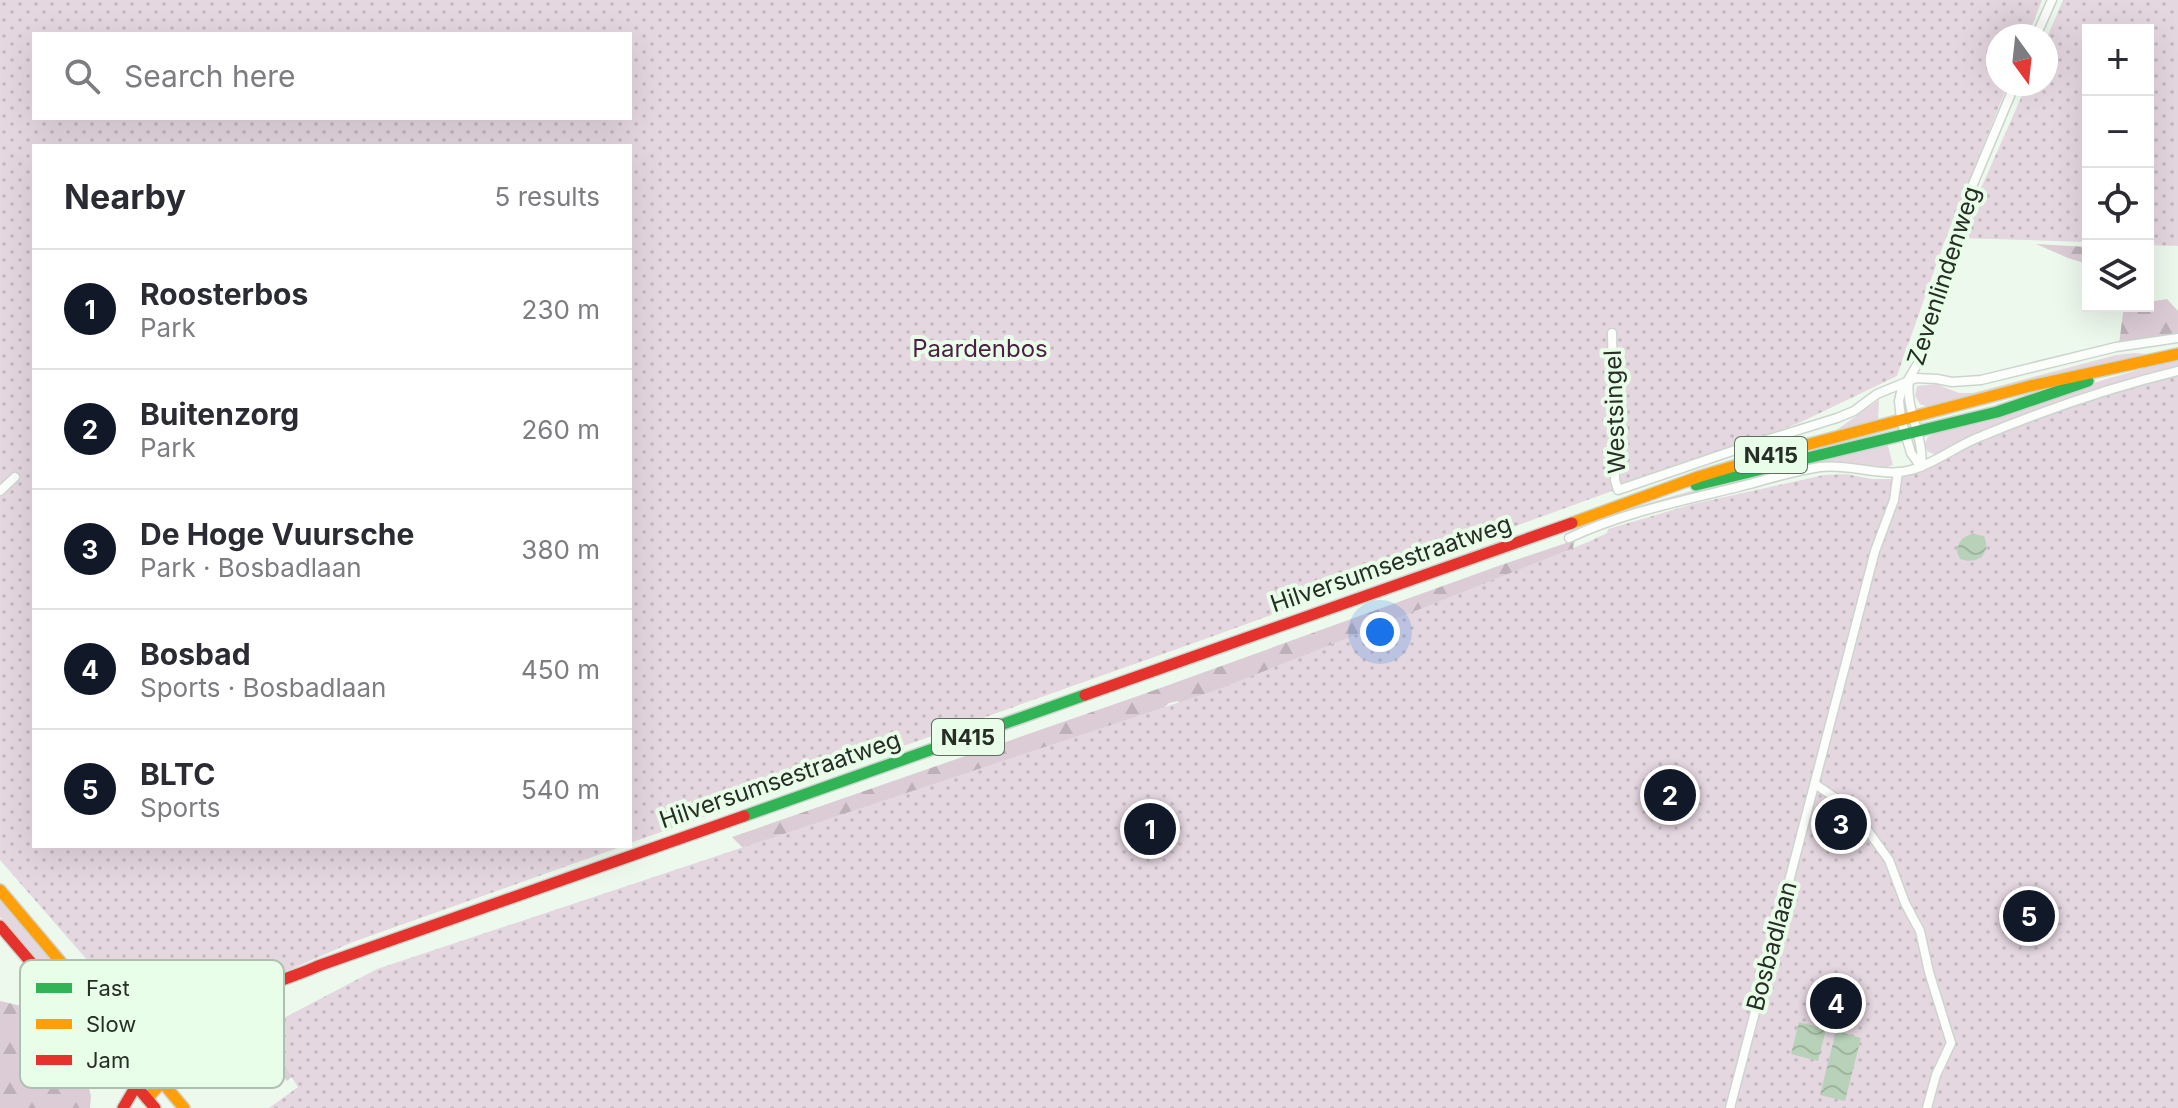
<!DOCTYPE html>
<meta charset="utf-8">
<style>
body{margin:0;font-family:Inter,sans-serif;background:#f7f7f7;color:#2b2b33}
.controls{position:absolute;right:24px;top:24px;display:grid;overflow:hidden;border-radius:0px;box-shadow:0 8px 32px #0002}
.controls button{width:72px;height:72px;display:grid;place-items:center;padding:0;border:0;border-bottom:2px solid #e1e1e2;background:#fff;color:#2b2b33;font:40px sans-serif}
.compass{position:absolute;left:1986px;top:24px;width:72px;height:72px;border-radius:50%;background:#fff;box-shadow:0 8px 32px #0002;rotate:165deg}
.you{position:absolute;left:1380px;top:632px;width:28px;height:28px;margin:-20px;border:6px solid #fff;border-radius:50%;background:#1a73e8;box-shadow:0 0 0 12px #1a73e833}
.badge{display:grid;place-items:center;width:52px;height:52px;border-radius:50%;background:#111827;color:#fff;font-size:26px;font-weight:700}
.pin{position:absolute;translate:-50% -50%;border:4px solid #fff;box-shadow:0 2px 8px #0006}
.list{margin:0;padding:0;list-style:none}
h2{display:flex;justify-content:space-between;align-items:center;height:104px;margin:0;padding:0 32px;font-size:34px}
h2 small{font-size:26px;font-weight:400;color:#7c7c81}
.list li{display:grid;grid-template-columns:52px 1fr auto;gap:24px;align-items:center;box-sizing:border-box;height:120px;padding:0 32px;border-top:2px solid #e1e1e2}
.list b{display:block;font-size:30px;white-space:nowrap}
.list p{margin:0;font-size:26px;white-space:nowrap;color:#7c7c81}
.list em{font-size:26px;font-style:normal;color:#7c7c81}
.icon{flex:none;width:44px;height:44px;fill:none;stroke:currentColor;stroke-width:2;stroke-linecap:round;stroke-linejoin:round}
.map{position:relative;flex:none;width:2178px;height:1108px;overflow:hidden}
.search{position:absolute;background:#fff;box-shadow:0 8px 32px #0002;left:32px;top:32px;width:600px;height:88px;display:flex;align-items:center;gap:20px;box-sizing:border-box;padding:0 28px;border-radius:0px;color:#7c7c81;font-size:30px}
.panel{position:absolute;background:#fff;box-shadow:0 8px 32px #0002;left:32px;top:144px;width:600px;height:704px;border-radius:0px}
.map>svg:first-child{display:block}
.green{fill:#e5d7e0}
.forest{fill:url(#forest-firs)}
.park{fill:url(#park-dots);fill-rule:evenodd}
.water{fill:url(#water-waves)}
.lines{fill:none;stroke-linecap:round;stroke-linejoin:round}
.street-casing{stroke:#ccd5cd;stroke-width:11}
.fast-casing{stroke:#ccd5cd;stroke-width:14}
.slow-casing{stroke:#ccd5cd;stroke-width:14}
.jam-casing{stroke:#ccd5cd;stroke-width:14}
.street{stroke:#fcfefc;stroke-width:8}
.fast{stroke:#30b455;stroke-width:11}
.slow{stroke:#ff9f0a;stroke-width:11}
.jam{stroke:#e5322d;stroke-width:11}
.labels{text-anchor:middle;stroke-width:8;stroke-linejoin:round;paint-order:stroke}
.shield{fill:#e9fee9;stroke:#606c60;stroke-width:2}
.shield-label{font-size:22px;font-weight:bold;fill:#262e26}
.street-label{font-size:24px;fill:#262e26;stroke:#e9fee9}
.park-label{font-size:24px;fill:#4e1f45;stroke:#e9fee9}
.key{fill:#e9fee9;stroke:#aec0ae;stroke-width:2}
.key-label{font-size:22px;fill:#262e26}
</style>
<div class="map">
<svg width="2178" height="1108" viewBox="0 0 2178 1108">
<defs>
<pattern id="forest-firs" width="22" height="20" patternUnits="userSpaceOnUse" patternTransform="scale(2)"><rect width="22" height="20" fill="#dcccd6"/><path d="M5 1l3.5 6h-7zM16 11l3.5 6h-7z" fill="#bdb0b8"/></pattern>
<pattern id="park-dots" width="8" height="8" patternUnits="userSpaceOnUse" patternTransform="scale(2)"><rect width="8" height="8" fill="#e5d7e0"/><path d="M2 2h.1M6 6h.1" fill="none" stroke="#c4b9c0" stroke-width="1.8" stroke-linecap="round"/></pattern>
<pattern id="water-waves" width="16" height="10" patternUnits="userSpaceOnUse" patternTransform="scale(2)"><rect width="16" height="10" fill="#b7d2b8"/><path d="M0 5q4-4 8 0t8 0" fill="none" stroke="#9db59e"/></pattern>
</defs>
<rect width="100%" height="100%" fill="#eef9ee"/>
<path class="green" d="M2135 353 2157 355 1933 409 1920 404 1915 396 1917 386 1936 384 1959 393H1973L2116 355Z
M2178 359V367L2147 375 1943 453 1936 455 1927 451 1925 443 1928 437 1940 430 1982 423 2106 379Z
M1879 400 1878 420 1835 431Z
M1887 442 1893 465 1888 467V469L1834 463 1582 529 1581 525C1681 490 1783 467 1887 442Z
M0 899 126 1047 118 1053 55 979 0 917Z
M18 966 36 982 109 1064 98 1071Z"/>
<path class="forest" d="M2036 244 2088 247V264L2068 258Z
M2167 299 2178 311V334L2151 341 2119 344 2124 306H2148V302Z
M1575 540 1567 571 1184 710 1178 701 1169 703 1095 774 849 955 732 837 1138 696 1501 565Z
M0 1001 39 1010 94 1074 87 1081 91 1096 90 1108H0Z
M278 1013 303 1067 287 1081 250 1038Z"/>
<path class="park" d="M0 0H2042L2028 36H1998V84H2008L1944 243 1897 376 1799 423 1194 643 630 843V146H34V846H623L353 942 149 1031 0 860ZM34 34H630V118H34Z
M2063 0H2178V246L2148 245V30H2088V242L1959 238 2027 84H2046V40Z
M2178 374V1108H269L298 1087 261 1030 377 969 1219 689 1588 542 1607 533 1608 529 1693 504 1824 475 1846 474 1872 479H1896L1933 465 1968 445 2037 418Z"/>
<path class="water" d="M1972 534 1984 536C1992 555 1977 565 1960 559L1957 552C1958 542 1962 537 1972 534Z
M1799 1022 1826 1029 1818 1061 1791 1054Z
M1836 1031 1861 1038 1845 1101 1820 1095Z"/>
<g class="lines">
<g class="street-casing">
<path id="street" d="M2036 36 2052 0
M1612 333 1615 480 1618 490 1747 446 1837 418 1854 411 1877 394 1916 378 1937 379 1952 382 1981 380 2116 347 2178 338
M1909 381C1905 410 1925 437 1921 467
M1921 467 1911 453 1901 419 1899 401 1901 392 1918 363 1963 208 2015 84
M0 491 15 477
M1569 538C1622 513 1681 501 1738 487 1765 480 1793 471 1820 467 1851 463 1881 478 1911 470 1937 463 1957 445 1982 436 2045 410 2112 387 2178 371
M1815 784 1853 810 1889 860 1905 903 1920 931 1929 972 1951 1043 1936 1075 1927 1108
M211 1071 243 1036 276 1007 265 987
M1730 1108 1875 551 1894 500 1898 472"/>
</g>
<g class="fast-casing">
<path id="fast" d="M1696 485 1997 412 2088 381
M744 816 1085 695"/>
</g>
<g class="slow-casing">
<path id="slow" d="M1572 523 1698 477 1787 450 2030 386 2178 354
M0 890 184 1108
M147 1099C179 1062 212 1028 253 1001"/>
</g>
<g class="jam-casing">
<path id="jam" d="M1085 695 1572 523
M0 926 155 1108
M136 1086C172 1043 214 1010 265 987 282 979 301 974 318 966L744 816
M123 1108 136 1086"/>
</g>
<use href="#street" class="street"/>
<use href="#fast" class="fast"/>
<use href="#slow" class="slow"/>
<use href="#jam" class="jam"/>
</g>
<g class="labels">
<g class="shield">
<rect x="1735" y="437" width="72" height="36" rx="6"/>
<rect x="932" y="719" width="72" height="36" rx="6"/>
</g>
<g class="shield-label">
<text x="1771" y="463">N415</text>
<text x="968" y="745">N415</text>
</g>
<g class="street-label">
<text transform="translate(1944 276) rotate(-72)" y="8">Zevenlindenweg</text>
<text transform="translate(1615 412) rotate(-92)" y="8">Westsingel</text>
<text transform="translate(1391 564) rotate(-19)" y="8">Hilversumsestraatweg</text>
<text transform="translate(780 780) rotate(-19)" y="8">Hilversumsestraatweg</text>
<text transform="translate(1772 946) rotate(-75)" y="8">Bosbadlaan</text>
</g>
<g class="park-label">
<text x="980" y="357">Paardenbos</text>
</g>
</g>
<rect x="20" y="960" width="264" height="128" rx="12" class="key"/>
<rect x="36" y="983" width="36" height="10" fill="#30b455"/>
<rect x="36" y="1019" width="36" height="10" fill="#ff9f0a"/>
<rect x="36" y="1055" width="36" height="10" fill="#e5322d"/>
<g class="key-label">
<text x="86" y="996">Fast</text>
<text x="86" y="1032">Slow</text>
<text x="86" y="1068">Jam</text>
</g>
</svg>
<div class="controls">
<button>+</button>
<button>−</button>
<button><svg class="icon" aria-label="locate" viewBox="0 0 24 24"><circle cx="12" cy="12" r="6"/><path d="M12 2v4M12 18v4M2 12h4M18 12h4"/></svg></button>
<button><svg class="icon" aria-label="layers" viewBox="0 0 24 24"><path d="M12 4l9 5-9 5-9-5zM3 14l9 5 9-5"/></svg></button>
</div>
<svg class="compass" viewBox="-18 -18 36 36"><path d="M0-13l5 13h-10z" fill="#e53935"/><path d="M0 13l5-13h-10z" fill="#7c7c81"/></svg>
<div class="you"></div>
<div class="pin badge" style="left:1150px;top:829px">1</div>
<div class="pin badge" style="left:1670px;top:795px">2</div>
<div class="pin badge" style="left:1841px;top:824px">3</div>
<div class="pin badge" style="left:1836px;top:1003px">4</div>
<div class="pin badge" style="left:2029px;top:916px">5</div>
<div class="search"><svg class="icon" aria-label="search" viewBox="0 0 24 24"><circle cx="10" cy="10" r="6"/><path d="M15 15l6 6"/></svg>Search here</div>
<section class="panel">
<h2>Nearby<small>5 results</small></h2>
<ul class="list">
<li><span class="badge">1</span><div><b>Roosterbos</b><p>Park</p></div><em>230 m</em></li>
<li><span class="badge">2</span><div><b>Buitenzorg</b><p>Park</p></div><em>260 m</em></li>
<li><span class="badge">3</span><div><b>De Hoge Vuursche</b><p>Park · Bosbadlaan</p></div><em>380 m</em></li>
<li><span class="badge">4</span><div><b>Bosbad</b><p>Sports · Bosbadlaan</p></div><em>450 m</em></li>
<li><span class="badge">5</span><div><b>BLTC</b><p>Sports</p></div><em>540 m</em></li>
</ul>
</section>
</div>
